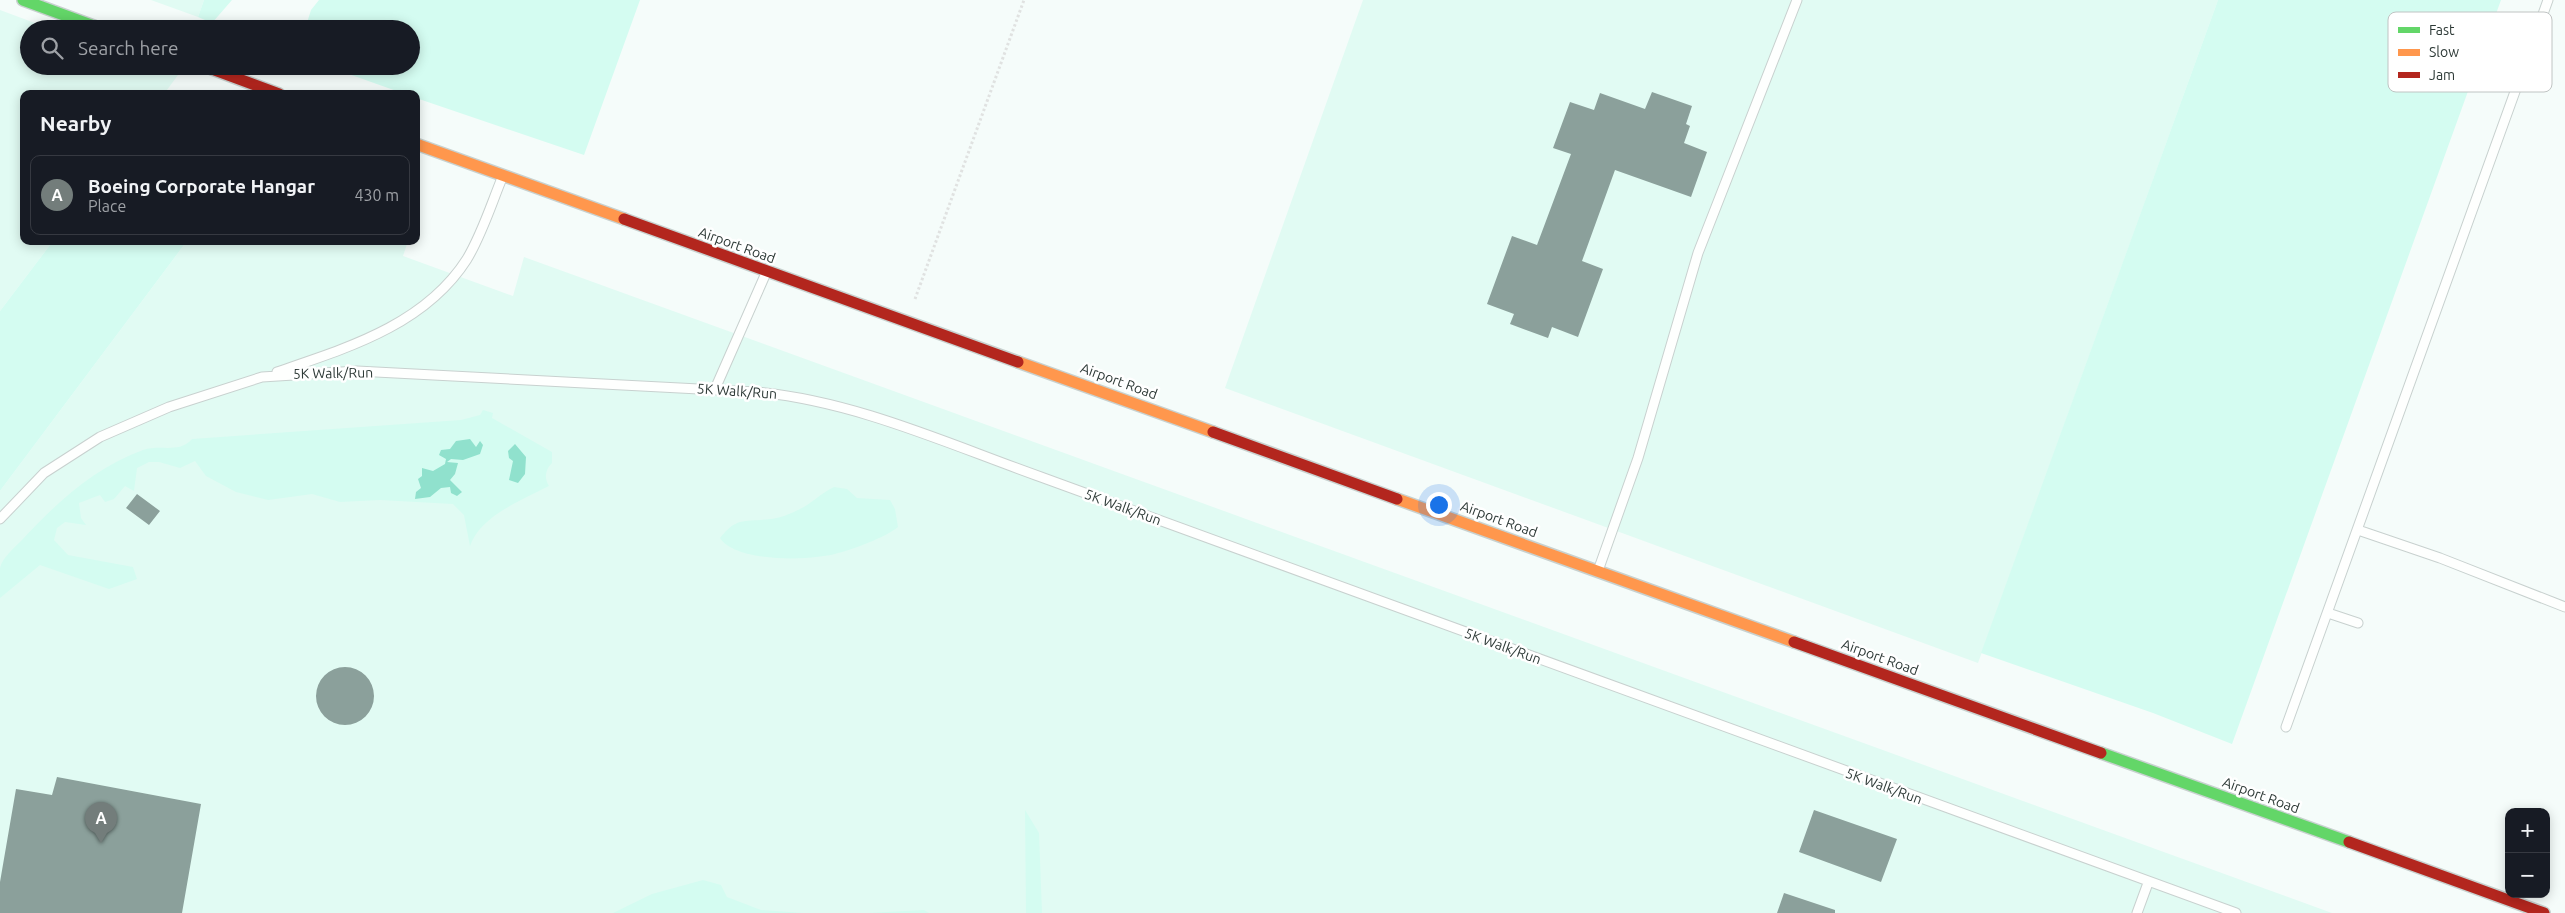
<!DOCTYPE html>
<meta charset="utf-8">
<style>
body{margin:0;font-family:Ubuntu,sans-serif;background:#20242c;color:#f1f3f6}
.controls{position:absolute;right:15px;bottom:15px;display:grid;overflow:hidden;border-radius:10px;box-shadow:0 2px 12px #0003}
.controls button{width:45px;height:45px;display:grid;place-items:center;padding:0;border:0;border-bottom:1px solid #363941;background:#171b24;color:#f1f3f6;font:25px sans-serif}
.you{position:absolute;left:1438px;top:504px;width:18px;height:18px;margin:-12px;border:4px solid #fff;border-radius:50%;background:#1a73e8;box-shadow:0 0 0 8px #1a73e833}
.badge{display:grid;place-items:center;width:32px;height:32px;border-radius:50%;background:#737d7b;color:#fff;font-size:16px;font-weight:700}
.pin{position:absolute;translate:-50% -41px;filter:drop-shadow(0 1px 2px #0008)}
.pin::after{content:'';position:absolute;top:26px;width:18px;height:15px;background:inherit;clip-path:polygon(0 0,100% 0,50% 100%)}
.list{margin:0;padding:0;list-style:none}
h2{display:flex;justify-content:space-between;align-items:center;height:65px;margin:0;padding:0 20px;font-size:21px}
h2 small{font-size:16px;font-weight:400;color:#9ea1a6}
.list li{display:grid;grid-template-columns:32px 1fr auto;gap:15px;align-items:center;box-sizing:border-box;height:80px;margin:0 10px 10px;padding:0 10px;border:1px solid #363941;border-radius:10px}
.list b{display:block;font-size:19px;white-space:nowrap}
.list p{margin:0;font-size:16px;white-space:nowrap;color:#9ea1a6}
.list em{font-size:16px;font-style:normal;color:#9ea1a6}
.icon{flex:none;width:28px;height:28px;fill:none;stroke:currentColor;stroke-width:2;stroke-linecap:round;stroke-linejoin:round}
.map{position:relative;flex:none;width:2565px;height:913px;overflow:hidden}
.search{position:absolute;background:#171b24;box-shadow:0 2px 12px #0003;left:20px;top:20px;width:400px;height:55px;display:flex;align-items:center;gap:12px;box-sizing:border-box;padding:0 18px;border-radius:28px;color:#9ea1a6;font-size:19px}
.panel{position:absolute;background:#171b24;box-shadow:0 2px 12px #0003;left:20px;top:90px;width:400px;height:155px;border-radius:10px}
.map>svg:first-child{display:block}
.built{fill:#e1fbf3}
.green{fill:#d4fcf1}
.water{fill:#90e1cd}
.building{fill:#8ba09b}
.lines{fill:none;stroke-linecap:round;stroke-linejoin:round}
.lane-casing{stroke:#c8d1cf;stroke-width:11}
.fast-casing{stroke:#c8d1cf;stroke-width:14}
.slow-casing{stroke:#c8d1cf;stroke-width:14}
.jam-casing{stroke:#c8d1cf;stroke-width:14}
.path{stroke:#e0e2e1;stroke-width:3;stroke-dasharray:2.5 2.5;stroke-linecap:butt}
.lane{stroke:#fefffe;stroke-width:9}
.fast{stroke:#63d668;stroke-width:11}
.slow{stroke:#ff974d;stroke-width:11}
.jam{stroke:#b3261e;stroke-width:11}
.labels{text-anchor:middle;stroke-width:5;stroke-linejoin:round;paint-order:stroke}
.street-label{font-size:14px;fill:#2d3936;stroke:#fff}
.key{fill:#fff;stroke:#c0c4c3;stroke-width:1}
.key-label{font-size:14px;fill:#2d3936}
</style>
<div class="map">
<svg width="2565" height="913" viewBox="0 0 2565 913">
<rect width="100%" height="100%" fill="#f5fcfa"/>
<path class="built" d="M151 0H204L198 17Z
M1363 0H2218L1978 663 1225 388Z
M0 10 51 29H29V66H155L178 75 164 94H24V241H53L0 311Z
M187 241H408L403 256 513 296 524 257 2332 913H0V491Z"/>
<path class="green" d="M204 0H232L212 23 198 17Z
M319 0H640L584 155 416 98V94H405L326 66H411V29H305L311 10Z
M2218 0H2501L2232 744 2153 713 1981 653Z
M53 241H187L0 491V311Z
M483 410 493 413 492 418 552 452V463C545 470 544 478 549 486 522 500 480 516 470 546L464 515 453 504 380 500 340 502 312 494 268 500 236 492 206 476 195 461 180 468 159 462H149L137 468 134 491 125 486 114 499 105 502 100 495 79 503 81 518 86 525 65 522 57 528 54 540 68 555 133 567 137 579 109 589 40 565 0 598C0 589 0 577 0 568 2 558 14 548 21 541 56 503 94 468 143 450 161 444 179 454 192 439L461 420 480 415Z
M834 487 847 489 857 498 890 500 895 509 898 527C886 537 854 549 838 553 813 561 736 563 720 538 737 516 746 522 771 519 780 518 790 514 798 510 810 505 821 493 834 487Z
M1025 810 1039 833 1042 913H1026Z
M703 880 721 885 727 897 761 910 803 913H613L652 894Z
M924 910 929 913H868Z"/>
<path class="water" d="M470 439 476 447 480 441 483 445 480 454 463 460 451 459 447 462 458 463 455 474 450 480 462 492 457 496 451 493 450 487 441 488 430 497 415 499 416 492 421 488 418 479 422 476V468L433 471 445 464 446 459 439 455 441 450 450 449 456 441Z
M515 444 526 457 525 474 518 483 509 480 513 461 509 458 508 451Z"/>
<path class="building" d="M1652 92 1692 106 1686 124 1690 126 1684 143 1707 152 1691 197 1615 170 1582 261 1603 269 1578 337 1552 327 1548 338 1510 324 1514 314 1487 304 1512 236 1537 245 1571 154 1553 148 1570 102 1594 110 1600 93 1645 109Z
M137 494 160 511 149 525 126 508Z
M316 696a29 29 0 1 1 58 0a29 29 0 1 1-58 0Z
M57 777 201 804 182 913H0V882L16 789 52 795Z
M1814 810 1897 839 1881 882 1799 852Z
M1784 893 1835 910V913H1777Z"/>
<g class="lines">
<g class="lane-casing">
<path id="lane" d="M277 372C347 348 425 325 467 259 482 234 491 205 502 178
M715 389 766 273
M0 519 44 473 100 437 169 407 262 377 357 371 756 392C855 401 948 444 1041 477L2236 913
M2358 530 2440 558 2565 607
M1599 568 1638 458 1698 253 1797 0
M2328 613 2358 623
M2286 727 2548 0
M2137 913 2148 883"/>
</g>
<g class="fast-casing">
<path id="fast" d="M23 0 102 29
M2101 753 2349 842"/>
</g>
<g class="slow-casing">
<path id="slow" d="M416 144 624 219
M1018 362 1213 432
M1397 499 1794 642"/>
</g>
<g class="jam-casing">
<path id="jam" d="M204 66 279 94
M624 219 1018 362
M1213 432 1397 499
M1794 642 2101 753
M2349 842 2544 913"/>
</g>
<path class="path" d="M915 299 1024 0"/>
<use href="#lane" class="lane"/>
<use href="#fast" class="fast"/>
<use href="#slow" class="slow"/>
<use href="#jam" class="jam"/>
</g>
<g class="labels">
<g class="street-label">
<text transform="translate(737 245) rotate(20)" y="5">Airport Road</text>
<text transform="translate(333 373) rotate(-1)" y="5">5K Walk/Run</text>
<text transform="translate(1119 381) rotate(20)" y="5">Airport Road</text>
<text transform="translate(737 391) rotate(4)" y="5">5K Walk/Run</text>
<text transform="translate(1123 507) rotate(20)" y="5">5K Walk/Run</text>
<text transform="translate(1499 519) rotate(20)" y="5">Airport Road</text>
<text transform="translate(1503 646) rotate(20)" y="5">5K Walk/Run</text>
<text transform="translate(1880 657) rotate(20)" y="5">Airport Road</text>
<text transform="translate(1884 786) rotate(20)" y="5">5K Walk/Run</text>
<text transform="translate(2261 795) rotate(20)" y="5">Airport Road</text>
</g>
</g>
<rect x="2388" y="12" width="164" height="80" rx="8" class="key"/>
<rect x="2398" y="27" width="22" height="6" fill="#63d668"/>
<rect x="2398" y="49" width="22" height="7" fill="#ff974d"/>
<rect x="2398" y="72" width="22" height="6" fill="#b3261e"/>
<g class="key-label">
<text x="2429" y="35">Fast</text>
<text x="2429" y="57">Slow</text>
<text x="2429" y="80">Jam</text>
</g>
</svg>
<div class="controls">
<button>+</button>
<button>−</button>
</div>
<div class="you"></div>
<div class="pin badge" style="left:101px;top:843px">A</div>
<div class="search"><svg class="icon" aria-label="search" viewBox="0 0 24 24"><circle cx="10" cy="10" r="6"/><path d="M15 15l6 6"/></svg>Search here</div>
<section class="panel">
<h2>Nearby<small></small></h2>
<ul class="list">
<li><span class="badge">A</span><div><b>Boeing Corporate Hangar</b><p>Place</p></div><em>430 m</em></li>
</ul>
</section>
</div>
